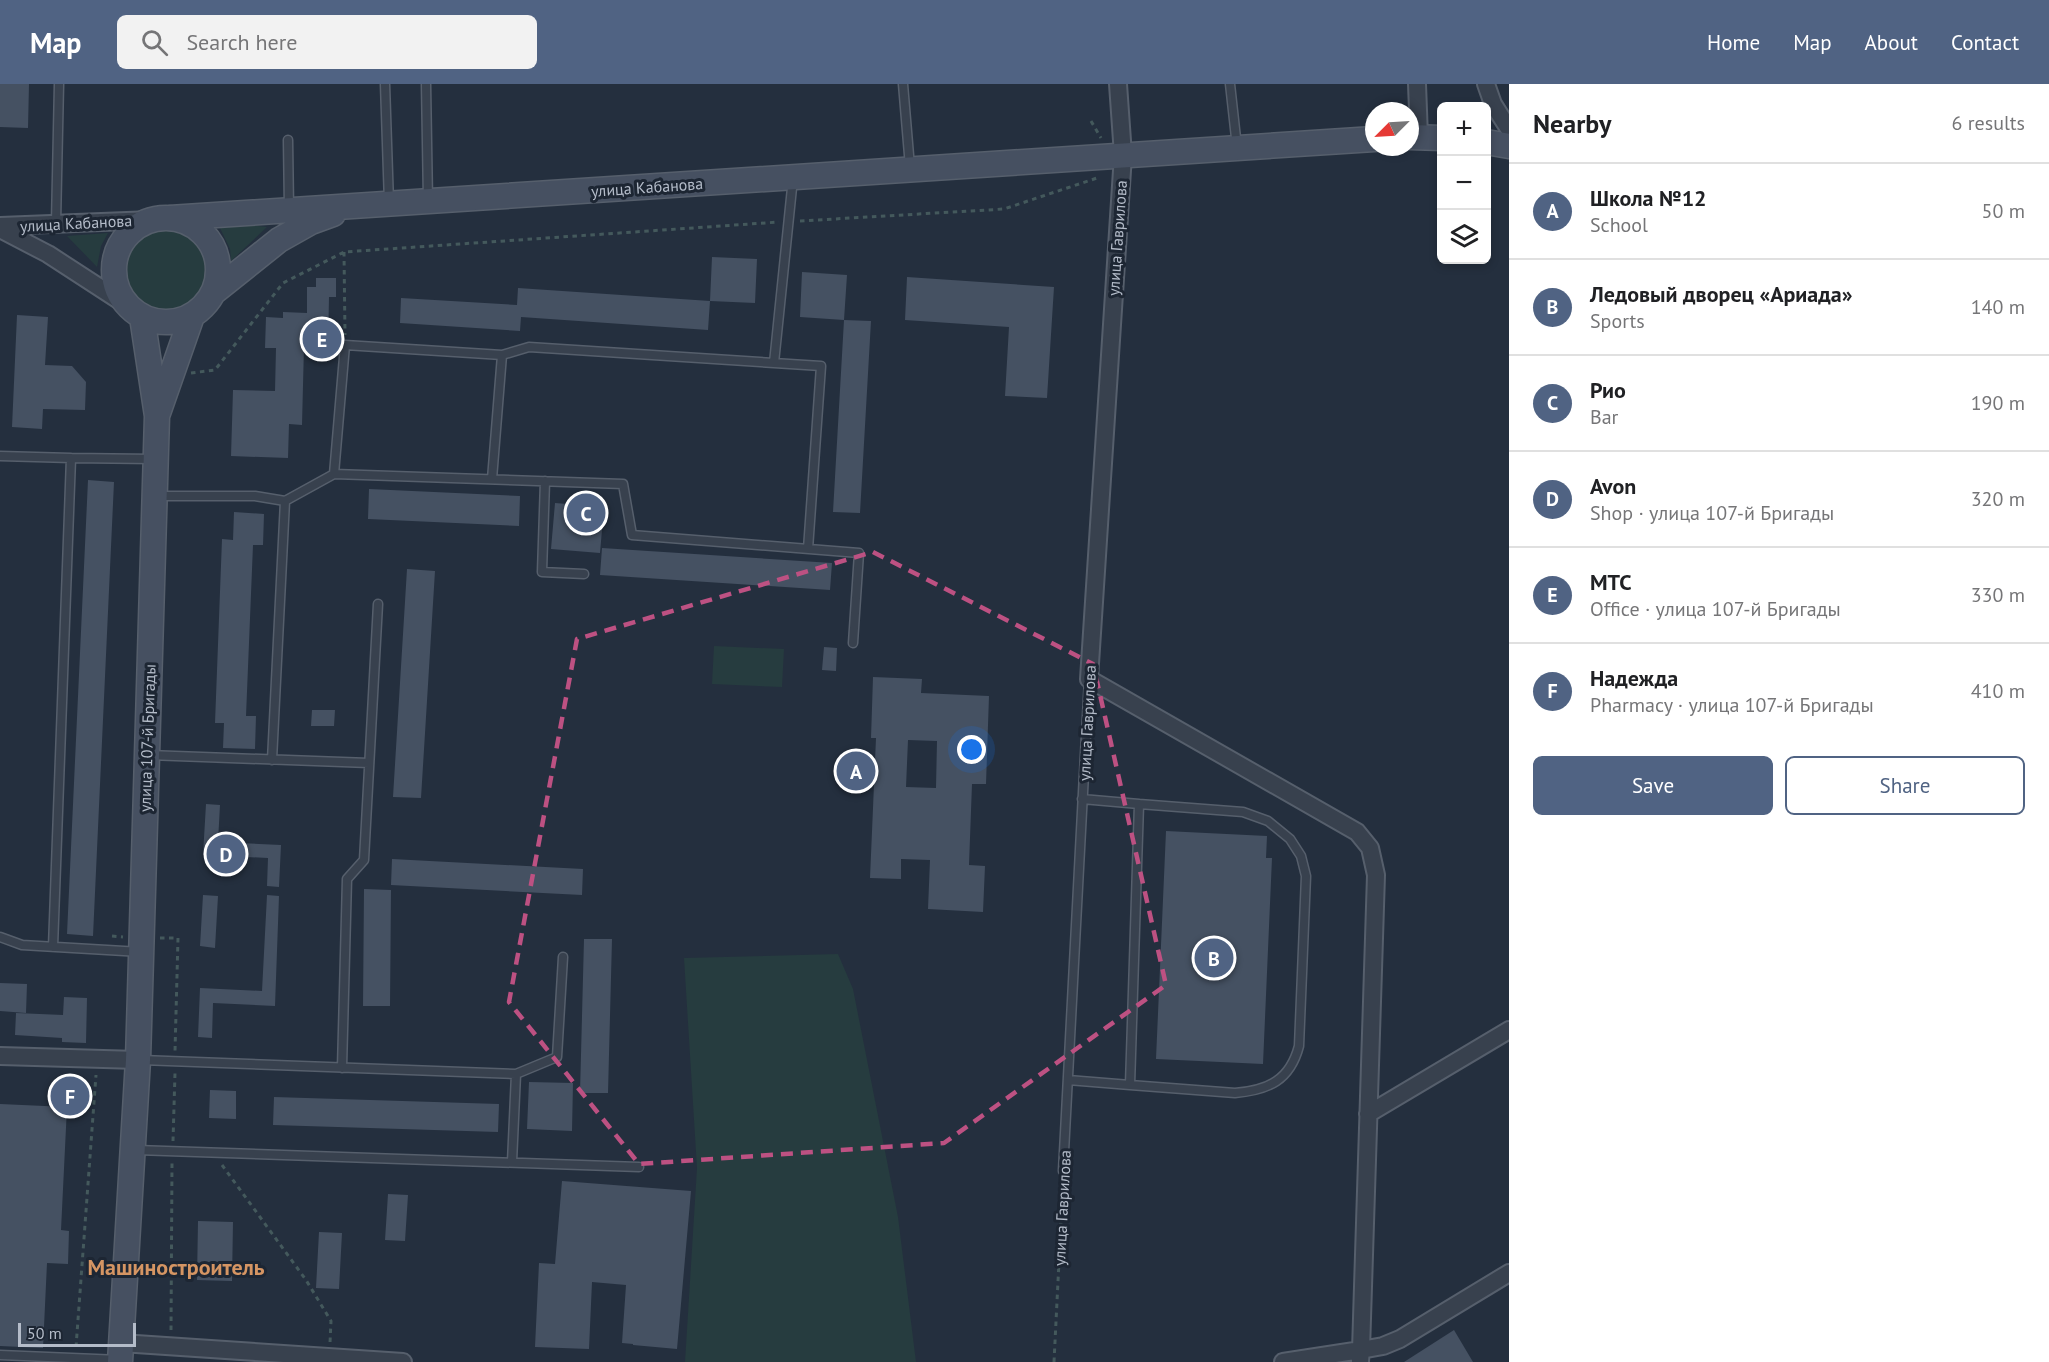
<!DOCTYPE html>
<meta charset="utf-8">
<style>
body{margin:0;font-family:"PT Sans",sans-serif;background:#f2f2f2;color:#202124}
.controls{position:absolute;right:18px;top:18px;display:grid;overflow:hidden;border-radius:9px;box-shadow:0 3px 9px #0003}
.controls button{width:54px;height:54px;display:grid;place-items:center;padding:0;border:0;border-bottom:2px solid #e0e0e0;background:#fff;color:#202124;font:30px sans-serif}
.compass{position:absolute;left:1365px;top:18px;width:54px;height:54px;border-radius:50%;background:#fff;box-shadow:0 3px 9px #0003;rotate:246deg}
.scale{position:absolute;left:18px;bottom:15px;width:118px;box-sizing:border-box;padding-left:6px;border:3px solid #b4bcc9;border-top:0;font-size:16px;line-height:21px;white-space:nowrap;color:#b4bcc9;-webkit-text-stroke:4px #1d2633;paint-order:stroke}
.you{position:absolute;left:972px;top:666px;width:21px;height:21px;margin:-15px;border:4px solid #fff;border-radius:50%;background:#1a73e8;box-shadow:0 0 0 9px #1a73e833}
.badge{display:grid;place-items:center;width:39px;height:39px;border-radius:50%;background:#506383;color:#fff;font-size:20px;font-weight:700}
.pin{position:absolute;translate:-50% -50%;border:3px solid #fff;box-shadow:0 2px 6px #0006}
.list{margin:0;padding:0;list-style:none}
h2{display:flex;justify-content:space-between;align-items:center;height:78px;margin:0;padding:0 24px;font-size:26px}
h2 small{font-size:20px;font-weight:400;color:#757577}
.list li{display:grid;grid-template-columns:39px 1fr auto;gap:18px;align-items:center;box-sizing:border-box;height:96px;padding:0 24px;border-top:2px solid #e0e0e0}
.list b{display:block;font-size:22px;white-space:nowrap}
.list p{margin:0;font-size:20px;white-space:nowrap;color:#757577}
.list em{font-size:20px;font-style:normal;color:#757577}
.actions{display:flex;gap:12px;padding:18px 24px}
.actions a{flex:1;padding:14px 0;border:2px solid #506383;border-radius:9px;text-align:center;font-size:21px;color:#506383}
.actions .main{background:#506383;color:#fff}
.icon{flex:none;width:33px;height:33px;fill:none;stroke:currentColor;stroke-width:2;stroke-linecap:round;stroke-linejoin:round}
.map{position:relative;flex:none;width:1509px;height:1278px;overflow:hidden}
header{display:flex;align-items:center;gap:36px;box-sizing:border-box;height:84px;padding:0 30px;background:#506383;color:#fff}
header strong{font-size:28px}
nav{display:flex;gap:33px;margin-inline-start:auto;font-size:21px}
.search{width:420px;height:54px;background:#f2f2f2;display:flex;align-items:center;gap:15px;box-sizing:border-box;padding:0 21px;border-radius:9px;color:#757577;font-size:22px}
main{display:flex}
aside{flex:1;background:#fff}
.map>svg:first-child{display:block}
.green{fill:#263c3f}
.building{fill:#455162;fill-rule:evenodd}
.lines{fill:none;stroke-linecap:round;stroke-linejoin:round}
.lane-casing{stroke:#565f6c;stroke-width:11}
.street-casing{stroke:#565f6c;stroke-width:20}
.secondary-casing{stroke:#565f6c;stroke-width:27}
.path{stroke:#44595c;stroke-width:3;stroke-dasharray:4.5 4.5;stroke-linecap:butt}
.lane{stroke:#38414e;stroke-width:8}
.street{stroke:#38414e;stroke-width:16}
.secondary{stroke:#465061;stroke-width:24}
.marked{fill:none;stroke:#bd5182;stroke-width:4.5;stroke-dasharray:12 8;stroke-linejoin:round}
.labels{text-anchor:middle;stroke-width:6;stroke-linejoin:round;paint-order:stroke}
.street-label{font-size:16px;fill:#b4bcc9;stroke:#1d2633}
.district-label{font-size:22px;font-weight:bold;fill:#d59563;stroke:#1d2633}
</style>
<header>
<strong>Map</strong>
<div class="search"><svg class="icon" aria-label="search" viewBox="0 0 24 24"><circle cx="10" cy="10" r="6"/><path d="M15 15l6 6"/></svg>Search here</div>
<nav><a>Home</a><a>Map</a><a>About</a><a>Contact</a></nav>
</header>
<main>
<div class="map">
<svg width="1509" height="1278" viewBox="0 0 1509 1278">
<rect width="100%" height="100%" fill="#242f3e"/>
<path class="green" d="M250 141 267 143 231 177 230 165 220 144Z
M125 186a42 42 0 1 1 84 0a42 42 0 1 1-84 0Z
M108 149 101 162 97 183 67 152Z
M714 562 784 565 782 603 712 600Z
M838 870 853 905 898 1133 916 1278H685L697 1084 684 874Z"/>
<path class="building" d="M0 0H29L28 44 0 43Z
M712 173 757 175 755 219 710 217Z
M802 188 847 191 844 236 800 233Z
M907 193 1054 203 1047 314 1005 312 1009 243 905 236Z
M316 194H336V213H329L328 263 304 262 302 341 289 340 288 374 231 372 233 306 275 307 276 264H265L266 233 283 234V228L307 229V203H316Z
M518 204 710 217 708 246 521 233 520 247 400 239 401 214 517 221Z
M17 231 48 233 45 281 72 282 86 298 85 326 43 325 42 345 12 343Z
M844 236 871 237 860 429 833 428Z
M88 396 114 398 93 852 67 850Z
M369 405 520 412 519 442 368 435Z
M555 419 604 423 600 469 551 465Z
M234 428 264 430 263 461H253L246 632H256L255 665 223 664 224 639H215L222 455 233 456Z
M602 464 832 479 830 506 600 491Z
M407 485 435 487 421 714 393 713Z
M824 563 837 564 836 587 822 586Z
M873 593 922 595 921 609 989 612 986 700H972L969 781 985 782 983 828 928 825 930 776 901 775V795L870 794 876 654H871ZM908 656 937 657 936 704 906 703Z
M312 626H335L334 642H311Z
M206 720 220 721 218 758 281 761 279 803 267 802 268 774 203 771Z
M1166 747 1267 752 1266 774H1272L1263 980 1156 975Z
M392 775 583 785 582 811 391 801Z
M364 805 391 806 390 922H363Z
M203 811 218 812 215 864 200 862Z
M267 811 279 812 275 922 213 919 212 954 198 953 200 904 262 907Z
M584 855H612L608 1009H580Z
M0 899 27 900 26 929 0 927Z
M64 913 87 914 86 959 62 958V954L15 951 16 929 63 931Z
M529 998 573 999 572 1047 527 1045Z
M61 1005 81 1006 79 1020 59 1019Z
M210 1006 236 1007V1035L209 1034Z
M274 1013 499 1020 498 1048 273 1041Z
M0 1020 67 1023 61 1146 69 1147 68 1180 47 1179 43 1264 0 1262Z
M562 1097 691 1107 677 1265 633 1261V1260L622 1259 626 1201 592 1198 589 1265 535 1263 539 1179 555 1180Z
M388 1110 408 1111 405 1157 385 1156Z
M198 1137 233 1138 232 1197 197 1196Z
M319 1148 342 1149 339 1205 316 1204Z
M1454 1246 1473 1278H1404Z"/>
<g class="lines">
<g class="lane-casing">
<path id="lane" d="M385 0 389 119
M426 0 428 117
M903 0 910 83
M1230 0 1237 63
M288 56 289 125
M56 139 59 0
M502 271 529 263 821 282 808 465
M774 279 793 94
M0 372 71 374
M334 390 345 261 502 271 492 395
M545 397 542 488 584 490
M158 412H255L285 417 272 676
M285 417 334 390 623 400 632 451 859 469 853 559
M148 671 369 679
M0 853 22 861 141 868
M53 863 71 374 154 375
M141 976 516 990 512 1078
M342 984 347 795 364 776 378 520
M516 990 557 973 563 873
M1068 996 1130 1001 1139 720 1082 715
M1130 1001 1235 1009C1269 1006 1290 996 1299 962L1306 792 1301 772 1290 755 1268 737 1243 728 1139 720
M136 1066 639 1083
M1063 1087 1089 595
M0 1271 120 1276"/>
</g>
<g class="street-casing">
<path id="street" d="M1118 0 1123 71 1089 595 1357 748 1370 764 1376 791 1361 1266 1283 1278
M1417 0 1419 53
M1486 0 1493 20 1509 45
M0 142 152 136
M0 145 48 170 128 222
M0 972 138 976
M1368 1030 1509 946
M121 1259 403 1278
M1360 1277 1361 1266 1383 1262 1400 1255 1509 1189"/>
</g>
<g class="secondary-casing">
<path id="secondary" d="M1410 53 1442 54
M1486 58 1509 62
M114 186a52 52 0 1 1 104 0a52 52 0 1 1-104 0Z
M170 134 1374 55
M214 208 279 156 311 138 333 130
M158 329 192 232
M120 1278 138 976 157 332 142 233"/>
</g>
<path class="path" d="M1091 37 1101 54
M800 137 1004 125 1097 94
M344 168 345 251
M191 289 215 286 283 199 344 168 779 138
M112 852 123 853
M160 854H178L175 967
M173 1057 175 989
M222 1081 306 1196 331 1237 330 1259
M171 1246 172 1079
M76 1263 96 991
M1054 1278 1063 1097"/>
<use href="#lane" class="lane"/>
<use href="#street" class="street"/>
<use href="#secondary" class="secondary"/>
</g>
<path class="marked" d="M873 468 1093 580 1166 901 944 1059 639 1080 509 918 577 555Z"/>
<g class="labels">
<g class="street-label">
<text transform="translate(647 103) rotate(-4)" y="6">улица Кабанова</text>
<text transform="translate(76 139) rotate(-3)" y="6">улица Кабанова</text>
<text transform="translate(1117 154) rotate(-86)" y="6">улица Гаврилова</text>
<text transform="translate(1087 639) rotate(-87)" y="6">улица Гаврилова</text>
<text transform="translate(147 654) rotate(-88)" y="6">улица 107-й Бригады</text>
<text transform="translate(1062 1124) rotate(-87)" y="6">улица Гаврилова</text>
</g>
<g class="district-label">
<text x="176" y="1191">Машиностроитель</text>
</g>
</g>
</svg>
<div class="controls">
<button>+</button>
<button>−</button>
<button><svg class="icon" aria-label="layers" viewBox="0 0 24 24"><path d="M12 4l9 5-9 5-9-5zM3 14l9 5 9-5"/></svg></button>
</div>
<svg class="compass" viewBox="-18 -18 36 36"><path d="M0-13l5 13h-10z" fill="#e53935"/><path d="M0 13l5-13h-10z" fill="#757577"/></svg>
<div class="scale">50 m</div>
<div class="you"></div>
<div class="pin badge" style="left:856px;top:687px">A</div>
<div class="pin badge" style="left:1214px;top:874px">B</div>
<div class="pin badge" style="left:586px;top:429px">C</div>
<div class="pin badge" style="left:226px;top:770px">D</div>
<div class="pin badge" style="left:322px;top:255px">E</div>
<div class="pin badge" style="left:70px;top:1012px">F</div>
</div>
<aside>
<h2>Nearby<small>6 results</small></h2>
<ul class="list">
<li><span class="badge">A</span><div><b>Школа №12</b><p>School</p></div><em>50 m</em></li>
<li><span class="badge">B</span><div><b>Ледовый дворец «Ариада»</b><p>Sports</p></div><em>140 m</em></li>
<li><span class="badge">C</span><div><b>Рио</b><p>Bar</p></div><em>190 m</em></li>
<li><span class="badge">D</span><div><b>Avon</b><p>Shop · улица 107-й Бригады</p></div><em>320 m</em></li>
<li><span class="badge">E</span><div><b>МТС</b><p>Office · улица 107-й Бригады</p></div><em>330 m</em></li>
<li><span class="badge">F</span><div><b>Надежда</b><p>Pharmacy · улица 107-й Бригады</p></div><em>410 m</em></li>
</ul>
<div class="actions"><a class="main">Save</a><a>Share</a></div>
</aside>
</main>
